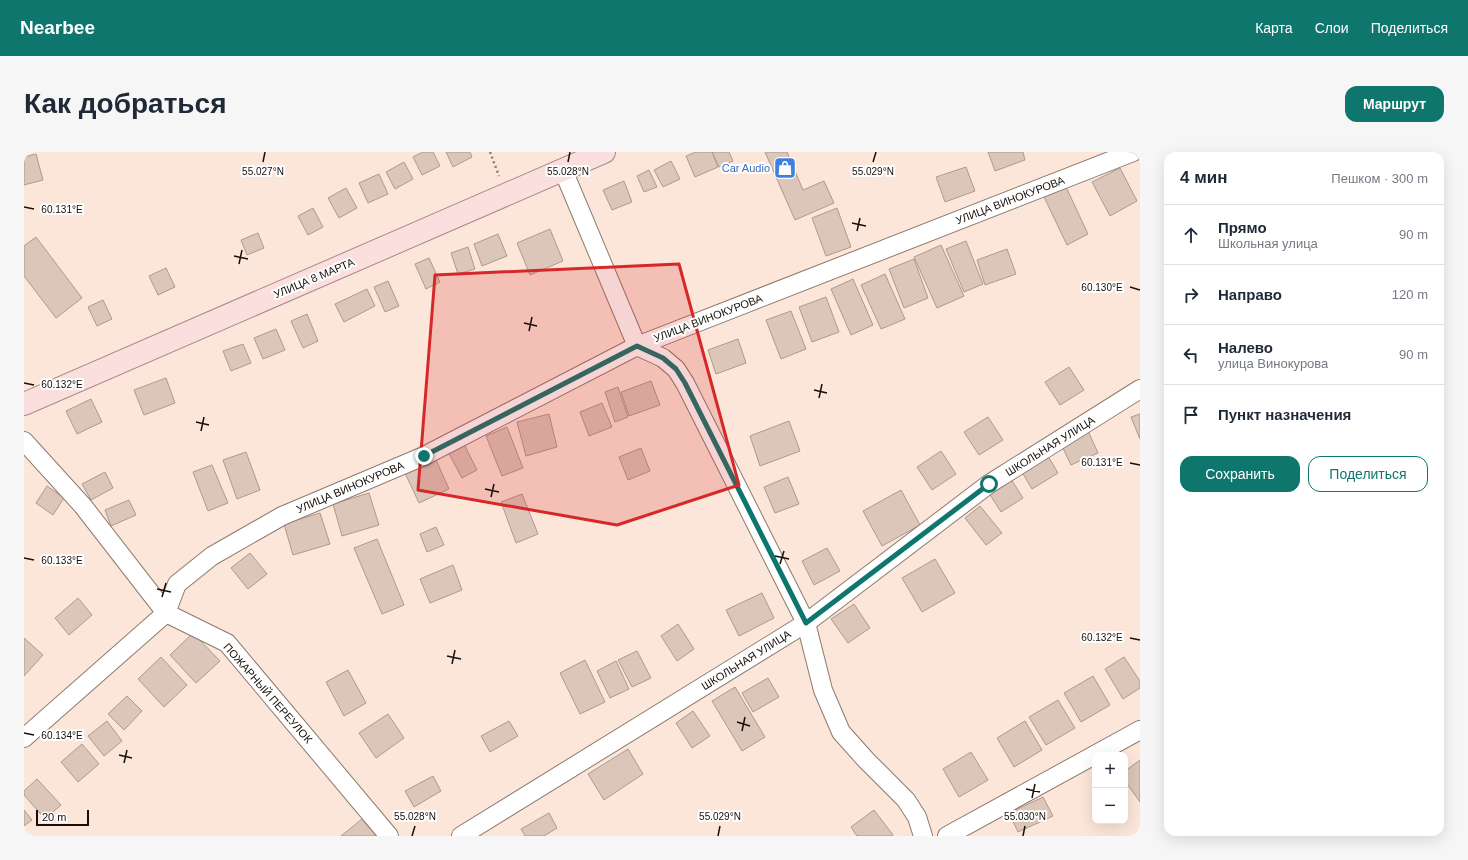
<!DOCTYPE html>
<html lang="ru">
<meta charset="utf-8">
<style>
body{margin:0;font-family:Arial,sans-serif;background:#f6f6f7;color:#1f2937}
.controls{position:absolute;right:12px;bottom:12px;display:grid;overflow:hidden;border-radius:8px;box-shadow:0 4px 16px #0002}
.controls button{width:36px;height:36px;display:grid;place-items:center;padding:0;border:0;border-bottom:1px solid #e0e1e3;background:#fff;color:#1f2937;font:20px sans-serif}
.scale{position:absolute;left:12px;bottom:10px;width:53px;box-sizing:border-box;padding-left:4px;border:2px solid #160f0a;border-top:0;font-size:11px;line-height:14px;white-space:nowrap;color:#160f0a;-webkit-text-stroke:3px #fff;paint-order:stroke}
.stop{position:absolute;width:12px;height:12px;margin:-9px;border:3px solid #0f766e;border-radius:50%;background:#fff}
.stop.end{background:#0f766e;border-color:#fff;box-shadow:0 1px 4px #0008}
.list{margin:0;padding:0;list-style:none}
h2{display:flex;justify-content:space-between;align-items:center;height:52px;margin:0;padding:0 16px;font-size:17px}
h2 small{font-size:13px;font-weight:400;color:#747a83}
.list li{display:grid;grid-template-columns:26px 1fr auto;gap:12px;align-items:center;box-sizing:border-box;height:60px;padding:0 16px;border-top:1px solid #e0e1e3}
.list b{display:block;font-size:15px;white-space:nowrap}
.list p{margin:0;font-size:13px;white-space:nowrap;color:#747a83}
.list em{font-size:13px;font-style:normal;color:#747a83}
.actions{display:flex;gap:8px;padding:12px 16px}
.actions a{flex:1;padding:9px 0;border:1px solid #0f766e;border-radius:12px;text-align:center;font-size:14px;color:#0f766e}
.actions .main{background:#0f766e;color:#fff}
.icon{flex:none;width:22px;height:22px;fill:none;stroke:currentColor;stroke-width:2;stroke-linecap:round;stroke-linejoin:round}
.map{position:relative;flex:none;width:1116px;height:684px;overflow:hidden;border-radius:12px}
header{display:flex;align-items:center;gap:24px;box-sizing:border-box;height:56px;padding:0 20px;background:#0f766e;color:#fff}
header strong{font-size:19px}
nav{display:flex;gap:22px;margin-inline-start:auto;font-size:14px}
.intro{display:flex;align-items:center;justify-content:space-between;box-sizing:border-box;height:96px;padding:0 24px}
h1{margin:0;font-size:28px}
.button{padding:10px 18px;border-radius:12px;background:#0f766e;color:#fff;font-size:14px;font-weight:700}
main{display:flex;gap:24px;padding:0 24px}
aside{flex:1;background:#fff;border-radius:12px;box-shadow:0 4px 16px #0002}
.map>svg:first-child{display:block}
.building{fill:#dbc6b9;stroke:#ae998d}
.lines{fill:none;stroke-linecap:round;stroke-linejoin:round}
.minor-casing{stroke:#8d7a6e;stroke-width:20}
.major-casing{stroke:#a88886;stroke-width:24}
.path{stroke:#8b7d74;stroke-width:2.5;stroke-dasharray:2 3;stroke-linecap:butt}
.minor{stroke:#fff;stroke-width:18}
.major{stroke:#fadfde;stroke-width:22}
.route{stroke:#0f766e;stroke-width:5}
.marked{fill:#d62828;fill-opacity:0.2;stroke:#d62828;stroke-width:3;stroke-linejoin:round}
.ticks{fill:none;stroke:#160f0a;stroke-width:1.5}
.labels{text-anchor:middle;stroke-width:4;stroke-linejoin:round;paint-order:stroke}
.shop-label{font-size:11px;fill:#366cbe;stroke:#fff;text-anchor:end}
.street-label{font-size:11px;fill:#160f0a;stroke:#fff}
.ticks-label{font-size:10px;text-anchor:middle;fill:#160f0a;stroke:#fff;stroke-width:4;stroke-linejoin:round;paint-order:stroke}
</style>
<header>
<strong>Nearbee</strong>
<nav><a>Карта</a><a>Слои</a><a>Поделиться</a></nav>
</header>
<div class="intro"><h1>Как добраться</h1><a class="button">Маршрут</a></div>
<main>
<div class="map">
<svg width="1116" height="684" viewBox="0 0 1116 684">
<rect width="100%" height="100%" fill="#fce6d9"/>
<path class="building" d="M399 0H409L416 14 398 23 389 5Z
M422 0H446L448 5 429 15Z
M672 0H688L694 15 671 25 662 4Z
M688 0H705L709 9 695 15Z
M741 0H763L779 38 800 29 810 51 771 68Z
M964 0H999L1001 8 971 19Z
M12 2 19 28 0 33V5Z
M647 9 656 27 639 35 630 18Z
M380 10 389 27 371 37 362 20Z
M942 15 951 39 921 50 912 25Z
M1096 16 1113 49 1086 64 1068 30Z
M625 18 633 35 620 40 613 24Z
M355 22 364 42 344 51 335 31Z
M600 29 608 50 588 58 579 38Z
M1042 35 1064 82 1043 93 1020 45Z
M322 36 333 56 315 66 304 46Z
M289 56 299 75 284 83 274 64Z
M813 56 827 95 802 104 788 66Z
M526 77 539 109 506 123 493 91Z
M234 81 240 96 223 103 217 88Z
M474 82 483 104 458 114 450 92Z
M12 85 58 146 32 166 0 124V94Z
M942 89 959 132 940 140 922 97Z
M917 93 940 144 913 156 890 105Z
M444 95 451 117 434 122 427 101Z
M983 97 992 122 961 133 953 108Z
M405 106 416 130 402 137 391 112Z
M890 107 904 146 880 156 865 117Z
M142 116 151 135 134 143 125 124Z
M861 122 881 167 857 177 837 133Z
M829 127 849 173 827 183 807 137Z
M364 129 375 154 361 160 350 135Z
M343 137 351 154 320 170 311 152Z
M802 145 815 180 788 190 775 155Z
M79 148 88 167 73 174 64 155Z
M767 159 782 197 757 207 742 168Z
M283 162 294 189 279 196 267 169Z
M252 177 261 198 239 207 230 186Z
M714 187 722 211 692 222 684 198Z
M219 192 227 211 207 219 199 199Z
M1045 215 1060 238 1036 253 1021 230Z
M142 226 151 251 120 263 110 238Z
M627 229 636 253 605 264 597 240Z
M594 235 604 265 591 270 581 240Z
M67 247 78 270 53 282 42 259Z
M578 251 588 275 565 284 556 260Z
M525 262 533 295 502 304 493 270Z
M1116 262V287L1107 265Z
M964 265 979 288 955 303 940 280Z
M765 269 776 299 736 314 726 284Z
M483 275 499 316 478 324 462 284Z
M1064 279 1074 301 1047 313 1037 292Z
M440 292 453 318 438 326 424 300Z
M617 296 626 319 604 328 595 305Z
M917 299 932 322 908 338 893 315Z
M1021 299 1034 321 1008 337 995 315Z
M222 300 236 338 213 347 199 308Z
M412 308 425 337 395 351 381 321Z
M188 313 204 351 184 359 169 320Z
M81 320 89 336 67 348 58 332Z
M985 324 999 346 977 360 963 338Z
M764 325 775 352 751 361 740 335Z
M23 334 40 346 29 363 12 351Z
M877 338 896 373 858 394 839 359Z
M345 341 355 373 318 384 309 352Z
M498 342 514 382 492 391 477 350Z
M105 348 112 363 87 374 81 358Z
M956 354 978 381 962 393 941 366Z
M296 361 306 392 269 403 260 372Z
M412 375 420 393 403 400 396 382Z
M353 387 380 453 358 462 330 396Z
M803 396 816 419 790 433 778 409Z
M226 401 243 422 224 437 207 416Z
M911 407 931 441 898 460 878 426Z
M429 413 438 438 406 451 396 427Z
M738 441 750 466 715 484 702 458Z
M54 446 68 463 45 483 31 466Z
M830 452 846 476 824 491 807 467Z
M654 472 670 497 653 509 637 484Z
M169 481 196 509 172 531 146 503Z
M0 486 19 503 0 524Z
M613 499 627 526 608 535 594 508Z
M137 505 163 533 140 555 114 527Z
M1100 505 1116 529V536L1099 547 1081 517Z
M561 508 581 550 556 562 536 521Z
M592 509 605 537 586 546 573 519Z
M324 518 342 551 320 564 302 530Z
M1069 524 1086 553 1057 570 1040 541Z
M744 526 755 545 729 560 718 541Z
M711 535 741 585 718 599 688 549Z
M103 544 118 559 100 578 84 562Z
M1034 548 1051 576 1022 593 1005 565Z
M669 559 686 584 668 596 652 571Z
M364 562 380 586 352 606 335 581Z
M83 569 98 589 80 604 64 584Z
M485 569 494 584 466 600 457 584Z
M1001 569 1018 598 990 615 973 586Z
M58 592 75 612 54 630 37 610Z
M604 597 619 622 580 648 564 622Z
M947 600 964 628 935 645 919 617Z
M1116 608V650L1101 629V619Z
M409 624 417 639 390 655 381 639Z
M13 627 37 653 21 667 0 643V639Z
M1019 645 1029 664 994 680 985 661Z
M0 658 8 668 0 674Z
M850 658 869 683 867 684H833L827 675Z
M525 661 533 676 520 684H501L497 677Z
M338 667 352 684H317Z"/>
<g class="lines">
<g class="minor-casing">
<path id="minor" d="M539 18 613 194 639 206 652 217 661 231 782 471 799 538 817 580 842 608 882 648 893 665 899 684
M0 289 59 354 142 461 203 491 365 684
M0 586 142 461 153 432 188 404 258 364 400 304 613 194 1109 0
M437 684 782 471 965 332 1116 237
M923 684 1116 578"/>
</g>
<g class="major-casing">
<path id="major" d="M0 252 580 0"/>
</g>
<path class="path" d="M466 0 475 24"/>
<use href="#minor" class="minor"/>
<use href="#major" class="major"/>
</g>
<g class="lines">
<path class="route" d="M400 304 613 194 639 206 652 217 661 231 782 471 965 332"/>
</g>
<path class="marked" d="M655 112 715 333 593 373 394 338 411 123Z"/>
<path class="ticks" d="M239 10 241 0M544 10 546 0M849 10 852 0M0 55 10 57M828 71 842 74M833 79 836 66M210 104 224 107M215 112 218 98M1106 135 1116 138M500 171 513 174M505 179 508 165M0 231 10 233M790 238 803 241M795 246 798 232M172 270 185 273M177 279 180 265M1106 311 1116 313M461 337 475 340M467 345 470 332M751 404 765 407M0 406 10 408M756 412 760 399M133 437 147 440M138 445 142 431M1106 486 1116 488M423 504 437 507M428 512 431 498M713 570 726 574M718 579 721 565M0 581 10 583M95 603 108 606M100 611 103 598M1002 637 1016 640M1008 646 1011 632M388 684 391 674M694 684 696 674M999 684 1001 674"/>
<defs>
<g id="shop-square" transform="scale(1.15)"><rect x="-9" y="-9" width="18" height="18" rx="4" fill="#3f7fe0" stroke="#fff"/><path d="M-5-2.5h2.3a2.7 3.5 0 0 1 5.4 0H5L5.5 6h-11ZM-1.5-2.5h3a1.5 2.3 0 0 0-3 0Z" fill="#fff"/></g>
</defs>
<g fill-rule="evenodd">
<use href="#shop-square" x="761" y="16"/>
</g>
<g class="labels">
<g class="shop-label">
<text x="746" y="20">Car Audio</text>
</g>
<g class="street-label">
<text transform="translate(986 48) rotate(-21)" y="4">УЛИЦА ВИНОКУРОВА</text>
<text transform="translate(290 126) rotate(-23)" y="4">УЛИЦА 8 МАРТА</text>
<text transform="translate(684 166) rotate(-21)" y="4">УЛИЦА ВИНОКУРОВА</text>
<text transform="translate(1026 294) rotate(-32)" y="4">ШКОЛЬНАЯ УЛИЦА</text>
<text transform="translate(326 335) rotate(-23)" y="4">УЛИЦА ВИНОКУРОВА</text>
<text transform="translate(722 508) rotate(-32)" y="4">ШКОЛЬНАЯ УЛИЦА</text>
<text transform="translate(244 541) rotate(49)" y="4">ПОЖАРНЫЙ ПЕРЕУЛОК</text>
</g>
</g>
<g class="ticks-label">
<text x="239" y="23">55.027°N</text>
<text x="544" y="23">55.028°N</text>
<text x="849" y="23">55.029°N</text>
<text x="38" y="61">60.131°E</text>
<text x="1078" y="139">60.130°E</text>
<text x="38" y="236">60.132°E</text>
<text x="1078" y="314">60.131°E</text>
<text x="38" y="412">60.133°E</text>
<text x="1078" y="489">60.132°E</text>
<text x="38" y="587">60.134°E</text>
<text x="391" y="668">55.028°N</text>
<text x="696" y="668">55.029°N</text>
<text x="1001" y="668">55.030°N</text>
</g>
</svg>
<div class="controls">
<button>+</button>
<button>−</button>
</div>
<div class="scale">20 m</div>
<div class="stop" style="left:965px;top:332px"></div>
<div class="stop end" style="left:400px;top:304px"></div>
</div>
<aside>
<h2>4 мин<small>Пешком · 300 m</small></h2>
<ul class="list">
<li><svg class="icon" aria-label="ahead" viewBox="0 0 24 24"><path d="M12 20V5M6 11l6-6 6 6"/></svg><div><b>Прямо</b><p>Школьная улица</p></div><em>90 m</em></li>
<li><svg class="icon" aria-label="right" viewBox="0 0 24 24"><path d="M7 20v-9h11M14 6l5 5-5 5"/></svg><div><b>Направо</b></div><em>120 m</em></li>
<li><svg class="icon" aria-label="left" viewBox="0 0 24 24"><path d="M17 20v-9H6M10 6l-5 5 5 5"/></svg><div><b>Налево</b><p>улица Винокурова</p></div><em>90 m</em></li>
<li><svg class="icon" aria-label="arrive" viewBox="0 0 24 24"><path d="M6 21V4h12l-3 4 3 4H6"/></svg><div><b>Пункт назначения</b></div></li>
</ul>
<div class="actions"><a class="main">Сохранить</a><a>Поделиться</a></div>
</aside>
</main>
